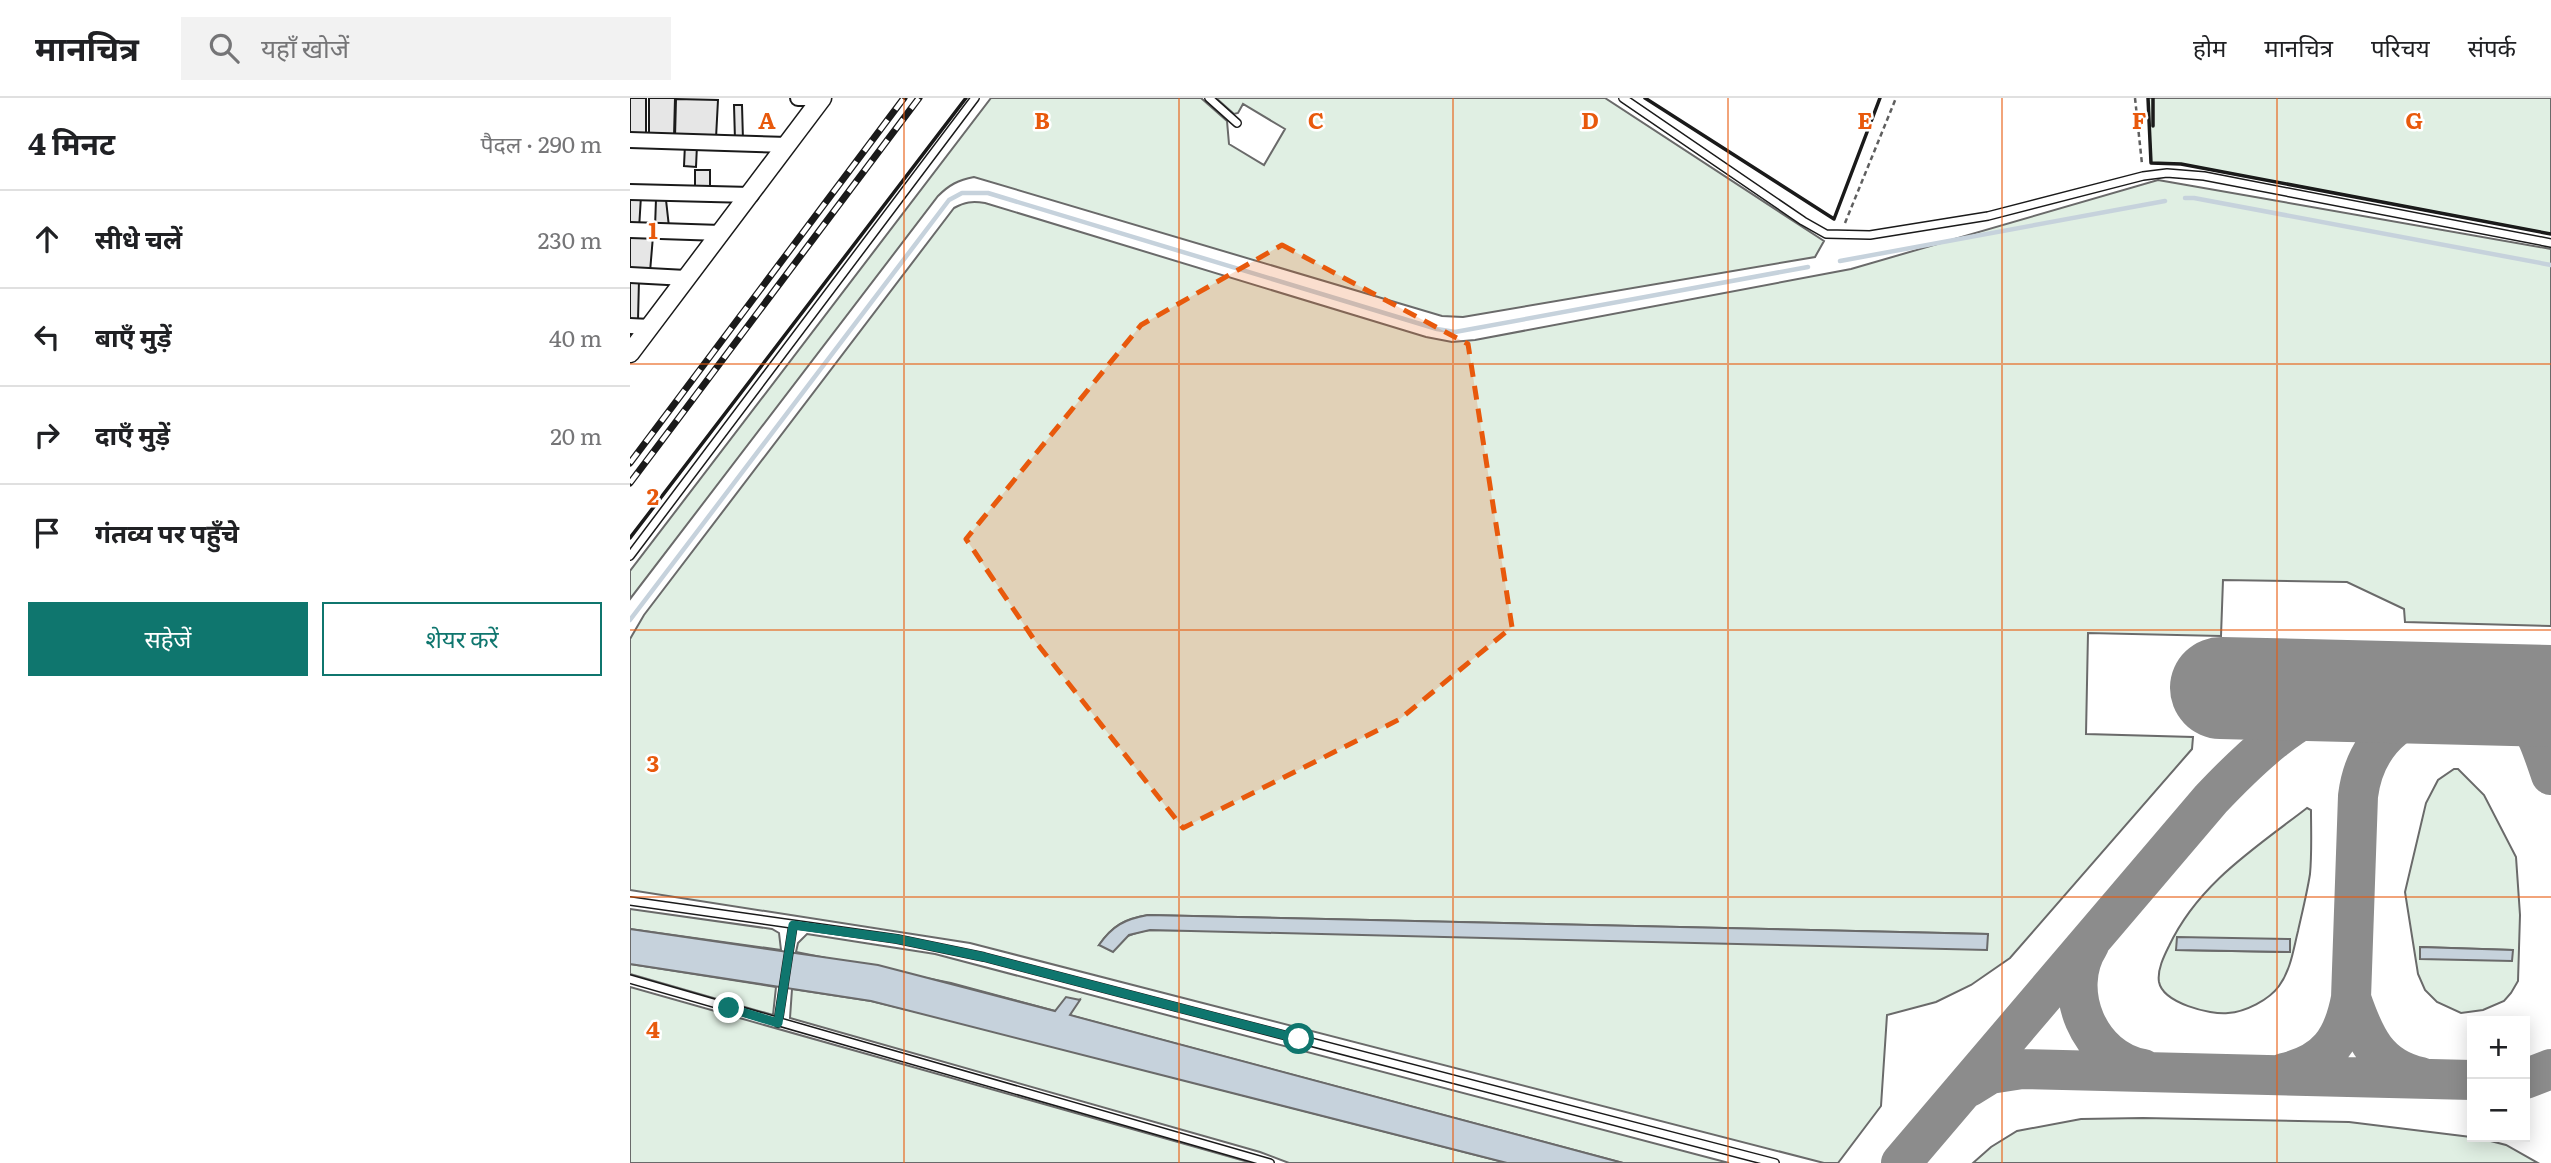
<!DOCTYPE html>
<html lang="hi">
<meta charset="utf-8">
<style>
body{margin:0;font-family:Literata,"Noto Sans Devanagari",serif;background:#f2f2f2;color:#202124}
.controls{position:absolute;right:21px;bottom:21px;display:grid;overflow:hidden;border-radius:0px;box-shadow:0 4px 18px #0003}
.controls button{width:63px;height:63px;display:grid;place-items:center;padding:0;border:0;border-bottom:2px solid #e0e0e0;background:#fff;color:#202124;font:35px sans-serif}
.stop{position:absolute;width:21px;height:21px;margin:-16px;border:5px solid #0f766e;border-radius:50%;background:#fff}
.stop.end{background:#0f766e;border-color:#fff;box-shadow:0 2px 7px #0008}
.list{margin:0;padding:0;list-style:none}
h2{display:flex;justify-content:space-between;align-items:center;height:91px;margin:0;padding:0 28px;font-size:30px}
h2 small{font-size:23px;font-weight:400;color:#757577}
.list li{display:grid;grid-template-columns:46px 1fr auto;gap:21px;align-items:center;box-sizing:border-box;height:98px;padding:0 28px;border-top:2px solid #e0e0e0}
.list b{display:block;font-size:26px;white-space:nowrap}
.list em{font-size:23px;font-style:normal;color:#757577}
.actions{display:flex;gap:14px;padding:21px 28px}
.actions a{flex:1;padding:16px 0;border:2px solid #0f766e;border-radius:0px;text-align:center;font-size:24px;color:#0f766e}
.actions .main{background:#0f766e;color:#fff}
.icon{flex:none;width:38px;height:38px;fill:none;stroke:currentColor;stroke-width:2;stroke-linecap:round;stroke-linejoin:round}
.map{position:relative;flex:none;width:1921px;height:1065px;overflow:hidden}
header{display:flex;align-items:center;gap:42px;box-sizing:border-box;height:98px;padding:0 35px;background:#fff;border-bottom:2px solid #e0e0e0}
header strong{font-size:33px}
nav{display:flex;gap:38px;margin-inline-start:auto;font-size:24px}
.search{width:490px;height:63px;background:#f2f2f2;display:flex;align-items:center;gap:18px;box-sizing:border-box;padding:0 24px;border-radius:0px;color:#757577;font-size:26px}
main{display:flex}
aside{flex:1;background:#fff}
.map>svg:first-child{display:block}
.green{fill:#e0efe3;stroke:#6a6a6a;stroke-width:2;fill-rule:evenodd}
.water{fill:#c6d2dc;stroke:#6a6a6a;stroke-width:2}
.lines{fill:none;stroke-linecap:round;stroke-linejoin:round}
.stream{stroke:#c6d2dc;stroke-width:4.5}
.taxiway{stroke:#8c8c8c;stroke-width:40}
.runway{stroke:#8c8c8c;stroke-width:102}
.building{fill:#e6e6e6;stroke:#1a1a1a;stroke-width:2}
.service-casing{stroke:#1a1a1a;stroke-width:10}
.minor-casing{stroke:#1a1a1a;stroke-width:18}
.tertiary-casing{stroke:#1a1a1a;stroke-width:21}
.path{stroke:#5f5f5f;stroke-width:2.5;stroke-dasharray:5 3.5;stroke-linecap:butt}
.service{stroke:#fff;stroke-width:7}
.minor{stroke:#fff;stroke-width:14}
.tertiary{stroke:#fff;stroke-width:18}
.rail-casing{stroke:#1a1a1a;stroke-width:7}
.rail{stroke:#fff;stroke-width:4.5;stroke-dasharray:13;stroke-linecap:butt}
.wall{stroke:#1a1a1a;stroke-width:3.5}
.route{stroke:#0f766e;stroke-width:9}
.marked{fill:#e8590c;fill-opacity:0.2;stroke:#e8590c;stroke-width:5;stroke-dasharray:14 9;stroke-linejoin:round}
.grid{fill:none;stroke:#e8590c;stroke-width:2;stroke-opacity:0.55}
.grid-label{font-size:23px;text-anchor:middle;font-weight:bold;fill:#e8590c;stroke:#fff;stroke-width:5;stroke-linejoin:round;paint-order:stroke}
</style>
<header>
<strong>मानचित्र</strong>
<div class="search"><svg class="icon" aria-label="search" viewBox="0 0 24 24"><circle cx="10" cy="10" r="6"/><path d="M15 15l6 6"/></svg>यहाँ खोजें</div>
<nav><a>होम</a><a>मानचित्र</a><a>परिचय</a><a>संपर्क</a></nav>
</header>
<main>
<aside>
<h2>4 मिनट<small>पैदल · 290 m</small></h2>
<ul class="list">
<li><svg class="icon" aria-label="ahead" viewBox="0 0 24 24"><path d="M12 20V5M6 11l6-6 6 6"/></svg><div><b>सीधे चलें</b></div><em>230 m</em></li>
<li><svg class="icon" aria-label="left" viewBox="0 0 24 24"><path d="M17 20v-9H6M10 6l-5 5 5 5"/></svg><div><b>बाएँ मुड़ें</b></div><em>40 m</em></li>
<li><svg class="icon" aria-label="right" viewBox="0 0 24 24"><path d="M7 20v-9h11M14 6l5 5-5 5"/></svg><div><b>दाएँ मुड़ें</b></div><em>20 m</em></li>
<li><svg class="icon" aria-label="arrive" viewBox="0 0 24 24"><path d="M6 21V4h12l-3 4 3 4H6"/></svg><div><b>गंतव्य पर पहुँचे</b></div></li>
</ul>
<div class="actions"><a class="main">सहेजें</a><a>शेयर करें</a></div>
</aside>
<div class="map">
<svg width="1921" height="1065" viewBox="0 0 1921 1065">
<rect width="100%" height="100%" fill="#fff"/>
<path class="green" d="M361 0H571L597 23 599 46 634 67 655 31 613 6 608 15 604 16 586 0H975L1194 143 1185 159 833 219 812 218 344 79C328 82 319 87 308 98L0 501V473Z
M1518 0H1921V136L1551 66 1521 65Z
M1528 82 1921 151V528L1775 524 1774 511 1717 484 1593 482 1591 538 1458 535 1456 636 1563 639 1562 651 1380 860 1341 887 1306 904 1257 917 1251 1008 1208 1065H1194L340 845 0 792V541L14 517 324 110C335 104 342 103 355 105L796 239 822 244 845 242 1221 171ZM518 817 1358 836V837L520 832C500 834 490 844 469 847 483 827 494 821 518 817Z
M1824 671H1828L1854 697 1886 759 1890 817 1888 883 1881 895 1874 903 1853 912 1831 915 1807 904 1795 892 1788 876 1775 794 1796 705 1808 682ZM1790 849 1882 852H1883L1790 860Z
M1677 710 1681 712C1681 733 1682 755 1680 776 1677 795 1672 815 1668 833 1663 853 1661 871 1649 888 1639 902 1615 914 1598 915 1580 917 1533 905 1529 884 1527 872 1534 858 1539 848 1568 786 1625 750 1677 710ZM1660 842 1659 854 1546 852Z
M0 811 142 831 149 835 151 852 0 831Z
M177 836 305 856 1099 1065H993L439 917 449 902 425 913 321 885 166 854 168 845Z
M0 866 146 889 143 917 0 876Z
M0 889 622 1065H0Z
M162 891 241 903 308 919 877 1065H659L630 1054 160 920Z
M1513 1020 1719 1024 1849 1040 1876 1047 1908 1065H1343L1361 1049 1387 1033 1451 1021Z"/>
<path class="water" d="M518 817 1358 836 1357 852 520 832 499 837 483 854 469 847C482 828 495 821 518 817Z
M0 831 248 867 425 913 436 899 450 902 440 917 993 1065H877L241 903 0 866Z
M1547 839 1660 841V854L1546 852Z
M1790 849 1883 852 1882 863 1790 861Z"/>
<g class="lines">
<path class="stream" d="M1555 100H1564L1921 167
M1210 163 1535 103
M0 522 319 102 332 95H358L807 231 825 234 1178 169"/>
<path class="taxiway" d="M1845 596C1898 604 1905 630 1921 677
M1459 847C1430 892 1459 962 1513 971
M1721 900C1734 938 1747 970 1791 979
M1654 975C1697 965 1713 942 1721 900L1728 698C1736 634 1781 613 1837 596
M1895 981 1921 971
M1339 989 1360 976 1392 971 1842 982
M1271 1065 1581 701C1618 662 1663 618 1716 601 1736 594 1759 595 1780 594"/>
<path class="runway" d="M1591 590 1921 598"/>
</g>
<path class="building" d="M0 0H16V41L0 40Z
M19 0H45L44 39H19Z
M46 1 88 2 86 40 45 39Z
M104 7H112L113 42H105Z
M55 46 67 47 66 69 54 68Z
M65 72H80V92H65Z
M0 97 11 98 9 131H0Z
M26 101 36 102 39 129 25 130Z
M0 137 23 138 20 174 0 173Z
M0 181 9 182 8 222H0Z"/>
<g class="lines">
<g class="service-casing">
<path id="service" d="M579 0 607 25
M993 0 1173 123 1196 136 1240 137 1358 118 1513 78 1537 75 1574 78 1921 145
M0 458 345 0
M0 803 267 841 354 859 1145 1065
M0 881 640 1065
M148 925 163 827"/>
</g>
<g class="minor-casing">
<path id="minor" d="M168 0H192
M0 42 158 47
M0 94 121 97
M0 132 91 135
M0 177 56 180
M0 228 20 229"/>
</g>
<g class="tertiary-casing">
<path id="tertiary" d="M0 255 192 0"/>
</g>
<path class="path" d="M1505 0 1512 66
M1215 125 1266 0"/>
<use href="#service" class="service"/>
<use href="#minor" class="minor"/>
<use href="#tertiary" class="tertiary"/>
<g class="rail-casing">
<path id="rail" d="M0 365 274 0
M0 385 289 0"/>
</g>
<use href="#rail" class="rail"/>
<path class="wall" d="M1015 0 1204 121 1250 0
M1518 0 1521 65 1551 66 1921 136
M1523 28V0
M0 440 336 0"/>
</g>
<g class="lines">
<path class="route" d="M99 910 148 925 163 827 267 841 354 859 669 941"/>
</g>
<path class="marked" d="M652 147 838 246 882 529 770 621 553 730 405 543 336 441 511 227Z"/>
<path class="grid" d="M274 0V1065M549 0V1065M823 0V1065M1098 0V1065M1372 0V1065M1647 0V1065M0 266H1921M0 532H1921M0 799H1921"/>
<g class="grid-label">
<text x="137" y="31">A</text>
<text x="412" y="31">B</text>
<text x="686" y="31">C</text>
<text x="960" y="31">D</text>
<text x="1235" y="31">E</text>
<text x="1509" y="31">F</text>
<text x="1784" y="31">G</text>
<text x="23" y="141">1</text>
<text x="23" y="407">2</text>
<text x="23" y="674">3</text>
<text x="23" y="940">4</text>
</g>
</svg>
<div class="controls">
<button>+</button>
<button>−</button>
</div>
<div class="stop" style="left:669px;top:941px"></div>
<div class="stop end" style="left:99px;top:910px"></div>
</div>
</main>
